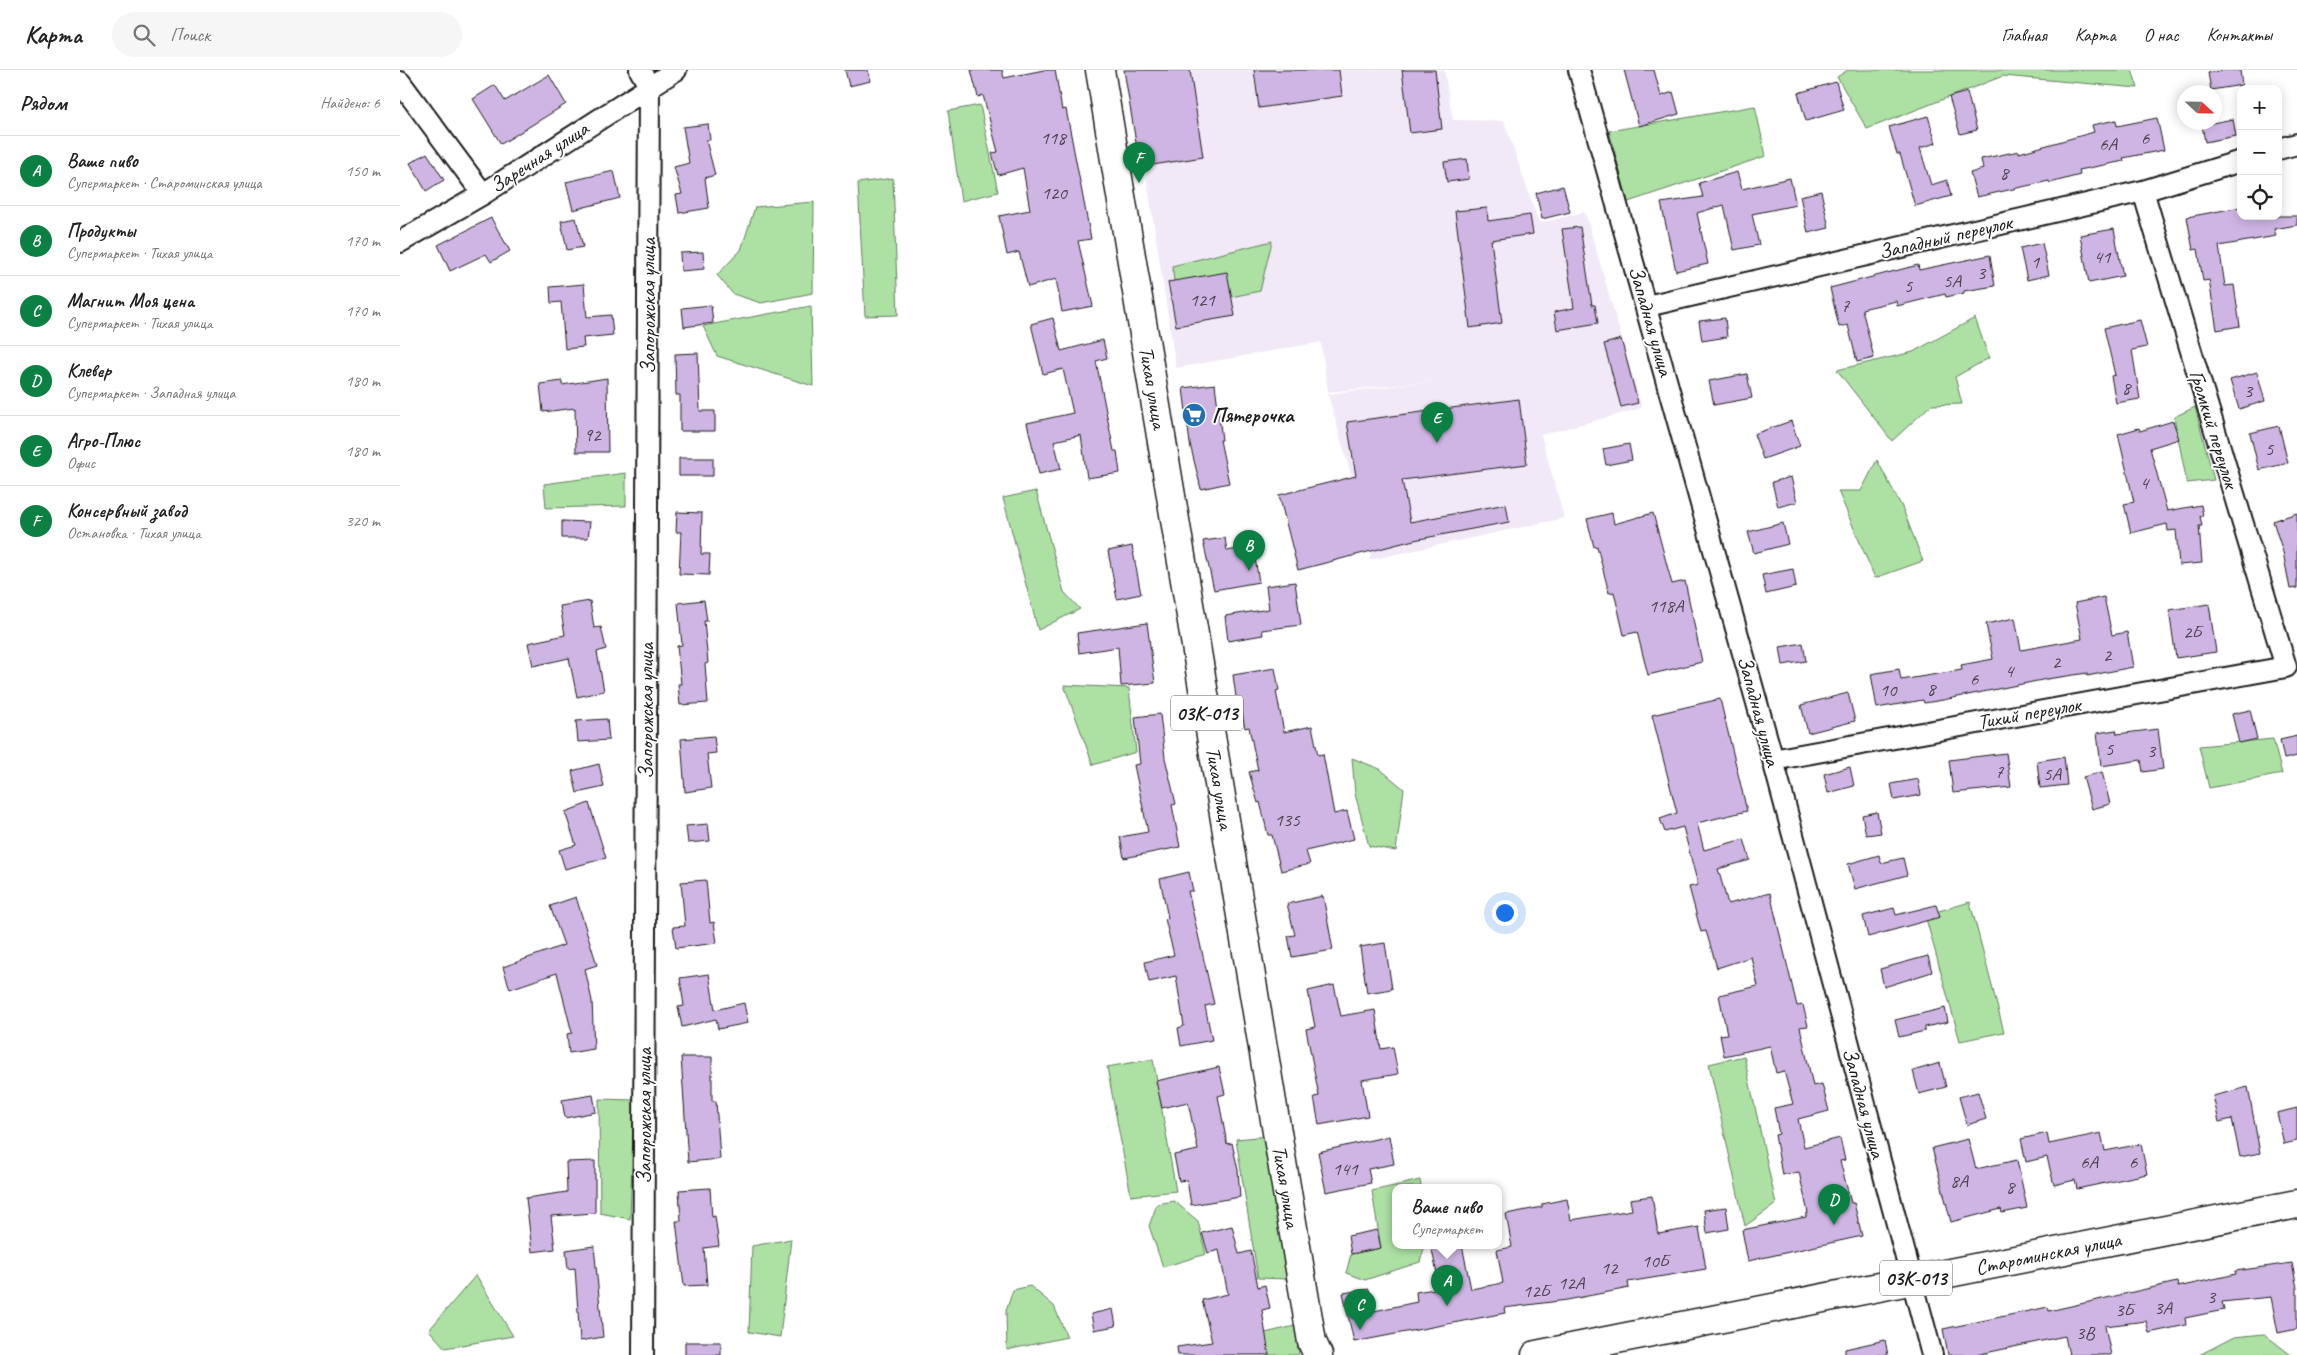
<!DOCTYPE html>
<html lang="ru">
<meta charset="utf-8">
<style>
body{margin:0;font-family:Caveat,sans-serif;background:#f6f6f6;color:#222}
.controls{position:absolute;right:15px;top:15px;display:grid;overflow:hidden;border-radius:10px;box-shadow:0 2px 12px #0003}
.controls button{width:45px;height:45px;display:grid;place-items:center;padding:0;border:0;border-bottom:1px solid #e0e0e0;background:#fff;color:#222;font:25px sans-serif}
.compass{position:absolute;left:1777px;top:15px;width:45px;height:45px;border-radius:50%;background:#fff;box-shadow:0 2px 12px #0003;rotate:112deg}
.you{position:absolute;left:1104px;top:842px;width:18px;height:18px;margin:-12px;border:4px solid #fff;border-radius:50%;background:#1a73e8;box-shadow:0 0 0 8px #1a73e833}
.badge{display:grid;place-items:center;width:32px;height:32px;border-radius:50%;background:#0b8043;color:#fff;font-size:16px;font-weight:700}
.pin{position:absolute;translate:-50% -41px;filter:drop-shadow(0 1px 2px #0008)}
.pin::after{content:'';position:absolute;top:26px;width:18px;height:15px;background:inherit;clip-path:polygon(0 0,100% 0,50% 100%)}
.popup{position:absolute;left:992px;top:1114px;width:110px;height:65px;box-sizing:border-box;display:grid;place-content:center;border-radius:10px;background:#fff;filter:drop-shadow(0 1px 4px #0005);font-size:16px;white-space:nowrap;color:#767676}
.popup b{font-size:19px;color:#222}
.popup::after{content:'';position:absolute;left:50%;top:100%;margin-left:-10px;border:10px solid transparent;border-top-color:#fff}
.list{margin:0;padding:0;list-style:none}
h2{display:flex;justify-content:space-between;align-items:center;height:65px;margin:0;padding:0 20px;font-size:21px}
h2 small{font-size:16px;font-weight:400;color:#767676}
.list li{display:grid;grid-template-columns:32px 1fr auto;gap:15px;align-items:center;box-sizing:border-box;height:70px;padding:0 20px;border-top:1px solid #e0e0e0}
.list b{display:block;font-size:19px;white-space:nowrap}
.list p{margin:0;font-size:16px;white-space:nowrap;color:#767676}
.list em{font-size:16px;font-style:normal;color:#767676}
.icon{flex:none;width:28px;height:28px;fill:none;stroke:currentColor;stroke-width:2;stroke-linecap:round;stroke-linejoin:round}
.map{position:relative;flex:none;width:1897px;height:1285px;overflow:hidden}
header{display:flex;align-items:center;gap:30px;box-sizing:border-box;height:70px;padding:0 25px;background:#fff;border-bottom:1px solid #e0e0e0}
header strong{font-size:24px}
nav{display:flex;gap:28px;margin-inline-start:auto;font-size:18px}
.search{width:350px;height:45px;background:#f6f6f6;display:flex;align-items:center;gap:12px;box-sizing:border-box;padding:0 18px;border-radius:28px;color:#767676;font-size:19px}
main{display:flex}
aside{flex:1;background:#fff}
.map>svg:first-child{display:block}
.built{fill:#f1e9f7}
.green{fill:#ace1a3;stroke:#647e60}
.building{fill:#cfb5e3;stroke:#1c1c1c}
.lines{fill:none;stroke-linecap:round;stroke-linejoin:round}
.minor-casing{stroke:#1c1c1c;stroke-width:24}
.primary-casing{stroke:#1c1c1c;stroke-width:31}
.minor{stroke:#fff;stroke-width:20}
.primary{stroke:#fff;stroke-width:28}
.labels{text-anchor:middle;stroke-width:4;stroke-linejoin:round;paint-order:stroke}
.number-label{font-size:19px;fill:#49424e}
.shield{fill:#fff;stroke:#606060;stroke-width:1}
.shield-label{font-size:20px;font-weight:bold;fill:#1c1c1c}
.street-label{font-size:21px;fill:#1c1c1c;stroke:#fff}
.poi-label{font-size:21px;font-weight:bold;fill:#1c1c1c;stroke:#fff;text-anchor:start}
</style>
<header>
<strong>Карта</strong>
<div class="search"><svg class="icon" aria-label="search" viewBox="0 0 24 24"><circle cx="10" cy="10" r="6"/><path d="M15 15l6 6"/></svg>Поиск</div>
<nav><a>Главная</a><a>Карта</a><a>О нас</a><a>Контакты</a></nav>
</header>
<main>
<aside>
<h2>Рядом<small>Найдено: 6</small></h2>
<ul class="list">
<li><span class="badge">A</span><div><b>Ваше пиво</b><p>Супермаркет · Староминская улица</p></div><em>150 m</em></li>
<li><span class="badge">B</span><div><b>Продукты</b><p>Супермаркет · Тихая улица</p></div><em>170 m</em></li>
<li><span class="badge">C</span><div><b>Магнит Моя цена</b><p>Супермаркет · Тихая улица</p></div><em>170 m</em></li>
<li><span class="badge">D</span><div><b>Клевер</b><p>Супермаркет · Западная улица</p></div><em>180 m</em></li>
<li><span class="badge">E</span><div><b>Агро-Плюс</b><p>Офис</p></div><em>180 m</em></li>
<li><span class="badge">F</span><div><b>Консервный завод</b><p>Остановка · Тихая улица</p></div><em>320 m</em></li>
</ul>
</aside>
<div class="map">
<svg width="1897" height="1285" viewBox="0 0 1897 1285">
<rect width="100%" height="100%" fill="#fff"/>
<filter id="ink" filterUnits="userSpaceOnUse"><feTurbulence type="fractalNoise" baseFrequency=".02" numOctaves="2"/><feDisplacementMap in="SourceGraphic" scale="10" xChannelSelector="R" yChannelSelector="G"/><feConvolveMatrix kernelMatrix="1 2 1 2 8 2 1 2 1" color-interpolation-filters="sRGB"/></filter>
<g filter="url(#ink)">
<path class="built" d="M730 0H1044L1053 50 1104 51 1139 153 1185 142 1242 338 1141 365 1164 448 969 490 972 480 928 324 1043 310 928 322 921 272 776 298Z"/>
<path class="green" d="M1448 0H1732L1738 18 1603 6 1467 59 1437 7Z
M580 35 598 122 561 131 548 41Z
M1355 36 1366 86 1228 132 1209 61Z
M493 108 498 245 465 246 458 113Z
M414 132 413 223 361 233 333 224 317 205 341 180 355 137Z
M872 171 860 221 778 238 772 196Z
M411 236 413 316 317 286 303 256Z
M1575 248 1589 288 1555 307 1562 334 1531 335 1492 371 1437 300 1513 282Z
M1795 337 1814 410 1787 413 1774 347Z
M1477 390 1502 437 1523 491 1475 508 1438 421H1461Z
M226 403V436L146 438 144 414Z
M636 421 664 522 680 539 638 560 603 428Z
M664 615 729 618 736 682 693 695Z
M1873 669 1882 704 1809 718 1799 676Z
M952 688 980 699 1004 719 996 781 969 776 955 724Z
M1570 832 1604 962 1560 971 1525 845Z
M1344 986 1376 1134 1345 1156 1309 994Z
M753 989 776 1121 731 1126 707 997Z
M199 1029 234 1030 230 1149 200 1143Z
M868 1066 889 1209 858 1208 836 1069Z
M1020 1110 1021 1117H996V1175H1025L1020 1192 965 1210 946 1203 951 1184 981 1178 972 1121Z
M774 1131 798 1151 806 1184 763 1197 749 1156 757 1134Z
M391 1169 380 1267 349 1262 352 1176Z
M76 1205 113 1266 45 1278 29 1260Z
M630 1216 654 1236 667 1267 607 1280 606 1241 613 1220Z
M895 1256 899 1285H865V1263Z
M1864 1264 1891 1285H1799L1834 1267Z"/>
<path class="building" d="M445 0H468L471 11 449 16Z
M571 0H602L604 8 644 0H655L662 40 666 39 691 169 678 171 693 236 662 242 656 209 628 217 619 182 607 185 599 146 630 140 623 98 598 105 592 83 598 82 583 25 578 27Z
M724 0H790L803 87 740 97Z
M854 0H939L942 26 859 38Z
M1002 0H1035L1042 59 1010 63Z
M1224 0H1254L1261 26 1273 22 1279 44 1239 56Z
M1825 0H1840L1842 15 1811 20 1808 3Z
M149 5 166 34 101 74 73 29 95 15 105 31Z
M1436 12 1444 40 1406 51 1398 23Z
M1567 22 1577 60 1560 64 1549 27Z
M1528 46 1536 73 1520 78 1531 115 1547 110 1551 126 1515 136 1500 84H1497L1489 57Z
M1757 48 1764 80 1723 88 1724 91 1679 100 1680 105 1650 113 1649 111 1577 127 1570 103 1583 99 1581 89 1619 81V83L1694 62 1692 55 1716 50 1717 56Z
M1833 49 1836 66 1805 72 1802 55Z
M308 54 310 70H306L315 105 305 108 309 138 279 143 276 125 282 124 274 97 289 93 283 57Z
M27 83 44 110 26 121 10 93Z
M1067 89 1069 109 1047 112 1044 92Z
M214 101 220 128 173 140 166 112Z
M1337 102 1342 119 1390 108 1396 135 1352 144 1359 175 1334 180 1324 135 1297 143 1308 194 1276 201 1261 133 1303 127 1299 113Z
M1163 116 1170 142 1142 149 1136 123Z
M1421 121 1429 158 1408 163 1400 126Z
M1841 137V146H1897V155L1874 159 1876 166 1819 176 1825 216 1834 215 1840 256 1817 260 1809 210 1803 211 1798 179 1793 180 1787 147Z
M1087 138 1088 151 1130 145 1133 164 1091 170 1102 253 1070 258 1055 141Z
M91 148 110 181 91 192 86 184 50 201 38 175Z
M176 148 183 177 167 180 161 151Z
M1180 157 1192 235H1195L1198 253 1157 260 1154 242 1174 238 1162 159Z
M1714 159 1723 206 1689 213 1680 165Z
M1642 173 1649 205 1627 210 1620 178Z
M303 182 304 199 281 201 280 183Z
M1590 185 1595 216 1564 221V223L1546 227 1545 224 1497 236 1496 231 1462 239 1474 288 1457 292 1448 255 1439 257 1430 218 1518 195 1519 200Z
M827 202 835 246 776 256 768 212Z
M184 214 187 247 211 245 213 265 183 268 184 277 165 279 161 232 151 233 150 217Z
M311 235 313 253 284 257 282 238Z
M653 248 661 281 703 270 707 288 696 291 714 381H717L720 403 687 408 681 365 654 371 661 399 639 404 627 353 673 343 663 299 643 304 631 254Z
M1325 248 1327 267 1302 271 1299 251Z
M1740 250 1747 277 1732 280 1740 329 1716 333 1711 306 1715 305 1704 258Z
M1221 269 1238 333 1221 337 1204 274Z
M298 283 300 341H315V361H280V325H276L275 284Z
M1857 302 1865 331 1839 339 1830 310Z
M1347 304 1352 328 1314 335 1309 311Z
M207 308 208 382H176L175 338 143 342 140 314 162 311V315Z
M815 314 822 370H820L829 413 801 419 790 374 783 318Z
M1119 329 1127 394 1002 410 1010 452 1106 434 1109 452 1014 470 898 500 879 425 956 406 947 352Z
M1391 351 1400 376 1363 389 1354 364Z
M1773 351 1779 369 1750 378 1767 441 1801 435 1803 446H1800L1802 456H1799L1802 493 1779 495 1776 460 1768 461 1767 454 1731 463 1724 434 1734 432 1718 364 1739 358 1740 361Z
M1879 356 1888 393 1859 400 1850 363Z
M1229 374 1232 390 1206 395 1203 379Z
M279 388H313V406H279Z
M1391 407 1397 432 1378 437 1372 412Z
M277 442 302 443 301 484H310L309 505 279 504 281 462H276Z
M1212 443 1214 454 1253 443 1272 514 1285 511 1302 592 1248 605 1237 562 1224 565 1214 522 1209 523 1197 476 1194 477 1187 449Z
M1897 443V518L1890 519 1883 482 1873 451Z
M162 451 190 452 188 468H162Z
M1383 453 1388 474 1354 483 1348 462Z
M825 468 827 481 853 476 859 512 814 520 803 471Z
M732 476 741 524 717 529 708 481Z
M1393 499 1396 517 1366 524 1362 505Z
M895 512 901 555 862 560 863 565 828 571 825 546 869 539 866 516Z
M1704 527 1712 565 1727 562 1733 597 1687 606V603L1647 609 1543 630 1524 633 1523 630 1477 638 1471 604 1499 599 1501 610 1562 600 1561 595 1593 589 1586 554 1615 548 1621 580 1682 569 1675 533Z
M304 530 307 551H304L308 593 305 594 308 633 280 635 278 614H281L277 576 282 575 278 533Z
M190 531 194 558 201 557 206 579 197 582 204 621 177 627 169 588 133 596 128 573 165 565 160 536Z
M1809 534 1816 582 1776 588 1769 540Z
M747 553 755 613 721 616 718 577 679 583 677 563Z
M1403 573 1406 591 1383 595 1380 577Z
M875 598 879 620 876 621 884 662 912 656 918 685 923 684 934 744 947 741 954 769 906 781 910 794 881 801 872 765H868L860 732 858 733 849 702 858 700 849 657 845 658 839 627H836L833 605Z
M1448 623 1455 651 1408 663 1401 635Z
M1320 629 1347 741 1297 753 1304 780 1344 769 1350 790 1318 799 1328 834 1370 823 1397 936 1403 935 1408 956 1400 957 1413 1016 1422 1014 1429 1041 1398 1049 1404 1077 1440 1068 1445 1090 1440 1091 1451 1133H1454L1462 1166 1348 1191 1342 1160 1406 1147V1144L1408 1143 1399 1102 1382 1105 1375 1065 1379 1064 1374 1038 1393 1034 1384 1001 1376 1003 1370 976 1324 986 1320 965 1327 964 1319 925 1358 916 1351 887 1317 898 1306 861 1301 862 1289 817 1298 815 1283 757 1265 762 1260 749 1277 743 1252 645Z
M1850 640 1857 669 1839 673 1832 644Z
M760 644 765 688 776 734 772 735 780 777 724 788 720 767 748 762 734 695 740 694 735 647Z
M207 649 209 670 178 672 176 651Z
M1758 659 1763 699 1743 702 1741 690 1701 696 1697 663 1716 660 1717 664Z
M314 666 316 683 307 684 311 718 285 722 281 669Z
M1897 666V686L1884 689 1880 670Z
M1606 683 1611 717 1553 723 1549 690Z
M1664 687 1667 715 1640 718 1637 691Z
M199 694 204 717 177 723 172 701Z
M1450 697 1454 716 1428 723 1424 704Z
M1702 702 1710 734 1692 739 1683 707Z
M1518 709 1521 725 1494 730 1491 714Z
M189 733 206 788 165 799 159 780 176 775 165 742Z
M1477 742 1481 763 1466 765 1462 745Z
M308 754 310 771 288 773 286 756Z
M1479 785 1481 793 1503 788 1507 805 1455 819 1448 794Z
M789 802 793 821H788L814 934 805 936 812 970 781 976 778 958 784 956 776 906 749 912 745 892 774 885 765 849 768 848 760 809Z
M306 810 310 853 314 852 317 873 276 878 273 857 285 856 281 812Z
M923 826 933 880 892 887 888 866 895 865 887 834Z
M176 827 197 895 185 899 192 931 194 979 169 983 167 964 172 963 157 903 110 919 103 897 164 875 150 836Z
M1536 835 1540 847 1468 867 1463 846 1494 838 1496 845Z
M985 873 992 919 967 923 960 877Z
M1528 886 1532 902 1484 917 1480 899Z
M309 904 315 940 344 933 348 953 318 959 316 949 282 957 278 937 284 936 280 908Z
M934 915 941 946 975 940 981 979 993 977 998 1004 962 1010 968 1046 919 1055 914 1027 919 1026 906 959 915 957 908 921Z
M1545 938 1548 952 1525 957V961L1499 967 1495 950Z
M281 987H312V1031H316L320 1089 288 1092Z
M1540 993 1546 1017 1519 1024 1513 1001Z
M819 997 825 1024 818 1026 827 1074 832 1073 838 1100 840 1127 791 1135 787 1110 779 1111 774 1085 798 1080 788 1032 762 1038 756 1011Z
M1848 1017 1860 1083 1840 1087 1832 1049 1819 1052 1813 1026Z
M1578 1022 1586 1049 1567 1055 1559 1027Z
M193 1025 196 1042 165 1048 162 1030Z
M1897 1038V1071L1884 1074 1877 1043Z
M1647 1063 1649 1074 1701 1063 1705 1081 1741 1074 1747 1104 1677 1119 1675 1110 1654 1115 1647 1087 1626 1092 1621 1069Z
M989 1066 994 1094 968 1099 971 1113 926 1122 918 1082Z
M1568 1069 1576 1099 1617 1090 1627 1138 1602 1143 1601 1139 1551 1152 1532 1078Z
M195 1091V1143L151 1146 155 1179 132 1182 126 1128 167 1122 166 1092Z
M310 1118 312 1147 315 1146 319 1176 304 1178 307 1215 284 1216 276 1151H281L279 1120Z
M1252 1126 1258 1164 1299 1157 1306 1199 1228 1212 1229 1218 1167 1230 1104 1238 1105 1243 954 1272 943 1223 969 1219 974 1241 1017 1232 1016 1222 1040 1218 1031 1175H1062L1071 1219 1103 1213 1097 1180 1112 1177 1106 1144 1142 1137V1134L1167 1129 1171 1150 1232 1140 1230 1129Z
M1326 1137 1329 1159 1307 1163 1304 1140Z
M832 1156 839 1184 851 1181 858 1217 865 1215 870 1238 862 1240 869 1285H778L777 1277 812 1272 802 1230 828 1224 819 1180 808 1183 802 1163Z
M977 1160 981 1178 951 1184 948 1166Z
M194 1176 203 1267 180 1271 175 1198 168 1199 166 1180Z
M1892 1193 1897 1218V1259L1878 1263 1871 1227 1822 1232 1824 1240 1785 1248 1786 1255 1749 1263 1746 1251 1705 1256 1711 1285H1669L1665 1266 1576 1285H1548L1543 1259 1648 1237 1649 1241 1777 1212 1778 1217 1836 1204 1835 1201Z
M713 1239 716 1256 694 1260 691 1244Z
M1485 1270 1488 1285H1445V1279Z
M285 1272H321V1285H285Z"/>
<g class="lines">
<g class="minor-casing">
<path id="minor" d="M240 0 249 16 243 1285
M1179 0 1373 690 1532 1285
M0 12 83 124
M1878 79 1897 74
M0 172 83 124 276 0
M1247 236 1743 121 1841 91
M1373 690 1886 597 1743 121"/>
</g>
<g class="primary-casing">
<g id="primary">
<path id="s1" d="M700 0 912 1272 918 1285"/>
<path id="s2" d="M1136 1285 1897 1134"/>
</g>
</g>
<use href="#minor" class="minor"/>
<use href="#primary" class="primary"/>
</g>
</g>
<defs>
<g id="supermarket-disc" transform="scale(1.25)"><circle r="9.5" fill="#1f6fb2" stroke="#fff"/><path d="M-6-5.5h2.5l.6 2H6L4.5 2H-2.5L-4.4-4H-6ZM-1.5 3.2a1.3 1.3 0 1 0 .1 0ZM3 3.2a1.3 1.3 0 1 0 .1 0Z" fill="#fff"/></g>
</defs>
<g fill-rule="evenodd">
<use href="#supermarket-disc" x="794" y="345"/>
</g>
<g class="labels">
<g class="number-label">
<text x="653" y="74">118</text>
<text x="1745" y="74">6</text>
<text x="1708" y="80">6А</text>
<text x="1604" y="109">8</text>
<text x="654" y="129">120</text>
<text x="1702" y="193">41</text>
<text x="1635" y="198">1</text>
<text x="1581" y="209">3</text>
<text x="1552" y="217">5А</text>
<text x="1508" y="222">5</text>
<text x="802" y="236">121</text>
<text x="1445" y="242">7</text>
<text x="1726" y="324">8</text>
<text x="1848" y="327">3</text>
<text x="192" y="371">92</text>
<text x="1869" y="385">5</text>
<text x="1744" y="419">4</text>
<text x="1266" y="542">118А</text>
<text x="1792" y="568">2Б</text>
<text x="1707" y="591">2</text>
<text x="1656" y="598">2</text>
<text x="1609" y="607">4</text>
<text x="1574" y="615">6</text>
<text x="1531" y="625">8</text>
<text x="1488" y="626">10</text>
<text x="1709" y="685">5</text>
<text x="1751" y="687">3</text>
<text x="1599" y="708">7</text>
<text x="1652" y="710">5А</text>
<text x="887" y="756">135</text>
<text x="1689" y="1098">6А</text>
<text x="1733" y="1098">6</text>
<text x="945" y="1105">141</text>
<text x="1559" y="1117">8А</text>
<text x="1610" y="1123">8</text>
<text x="1255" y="1197">10Б</text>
<text x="1209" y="1204">12</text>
<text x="1171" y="1219">12А</text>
<text x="1136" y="1227">12Б</text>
<text x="1811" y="1233">3</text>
<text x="1763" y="1244">3А</text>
<text x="1724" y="1246">3Б</text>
<text x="1685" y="1269">3В</text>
</g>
<g class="shield">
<rect x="771" y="625.5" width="72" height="35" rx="4"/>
<rect x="1480" y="1190.5" width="72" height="35" rx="4"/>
</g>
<g class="shield-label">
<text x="807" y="650">03К-013</text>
<text x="1516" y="1215">03К-013</text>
</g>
<g class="street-label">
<text transform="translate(139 87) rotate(-33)" y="7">Заречная улица</text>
<text transform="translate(1545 167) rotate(-13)" y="7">Западный переулок</text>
<text transform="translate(248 236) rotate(-90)" y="7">Запорожская улица</text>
<text transform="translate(1251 251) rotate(74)" y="7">Западная улица</text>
<text dy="7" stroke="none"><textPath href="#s1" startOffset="322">Тихая улица</textPath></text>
<text transform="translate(1814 359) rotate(73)" y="7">Громкий переулок</text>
<text transform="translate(246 641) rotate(-90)" y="7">Запорожская улица</text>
<text transform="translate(1359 641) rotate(75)" y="7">Западная улица</text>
<text transform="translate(1629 643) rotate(-10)" y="7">Тихий переулок</text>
<text dy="7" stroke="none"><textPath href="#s1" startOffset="728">Тихая улица</textPath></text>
<text transform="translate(1464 1033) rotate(75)" y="7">Западная улица</text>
<text transform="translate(244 1046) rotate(-90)" y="7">Запорожская улица</text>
<text dy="7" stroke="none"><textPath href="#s1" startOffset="1132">Тихая улица</textPath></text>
<text dy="7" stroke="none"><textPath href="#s2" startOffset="522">Староминская улица</textPath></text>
</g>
<g class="poi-label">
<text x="812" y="352">Пятерочка</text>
</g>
</g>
</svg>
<div class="controls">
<button>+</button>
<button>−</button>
<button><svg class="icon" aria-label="locate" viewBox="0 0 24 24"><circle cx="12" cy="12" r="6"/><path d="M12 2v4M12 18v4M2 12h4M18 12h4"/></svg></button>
</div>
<svg class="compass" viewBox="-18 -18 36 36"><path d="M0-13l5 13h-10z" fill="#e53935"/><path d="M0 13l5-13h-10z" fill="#767676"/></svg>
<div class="you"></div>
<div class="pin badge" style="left:1047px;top:1236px">A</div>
<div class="popup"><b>Ваше пиво</b>Супермаркет</div>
<div class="pin badge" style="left:849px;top:501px">B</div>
<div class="pin badge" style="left:960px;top:1260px">C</div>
<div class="pin badge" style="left:1434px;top:1155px">D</div>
<div class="pin badge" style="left:1037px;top:373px">E</div>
<div class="pin badge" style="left:739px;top:113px">F</div>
</div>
</main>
